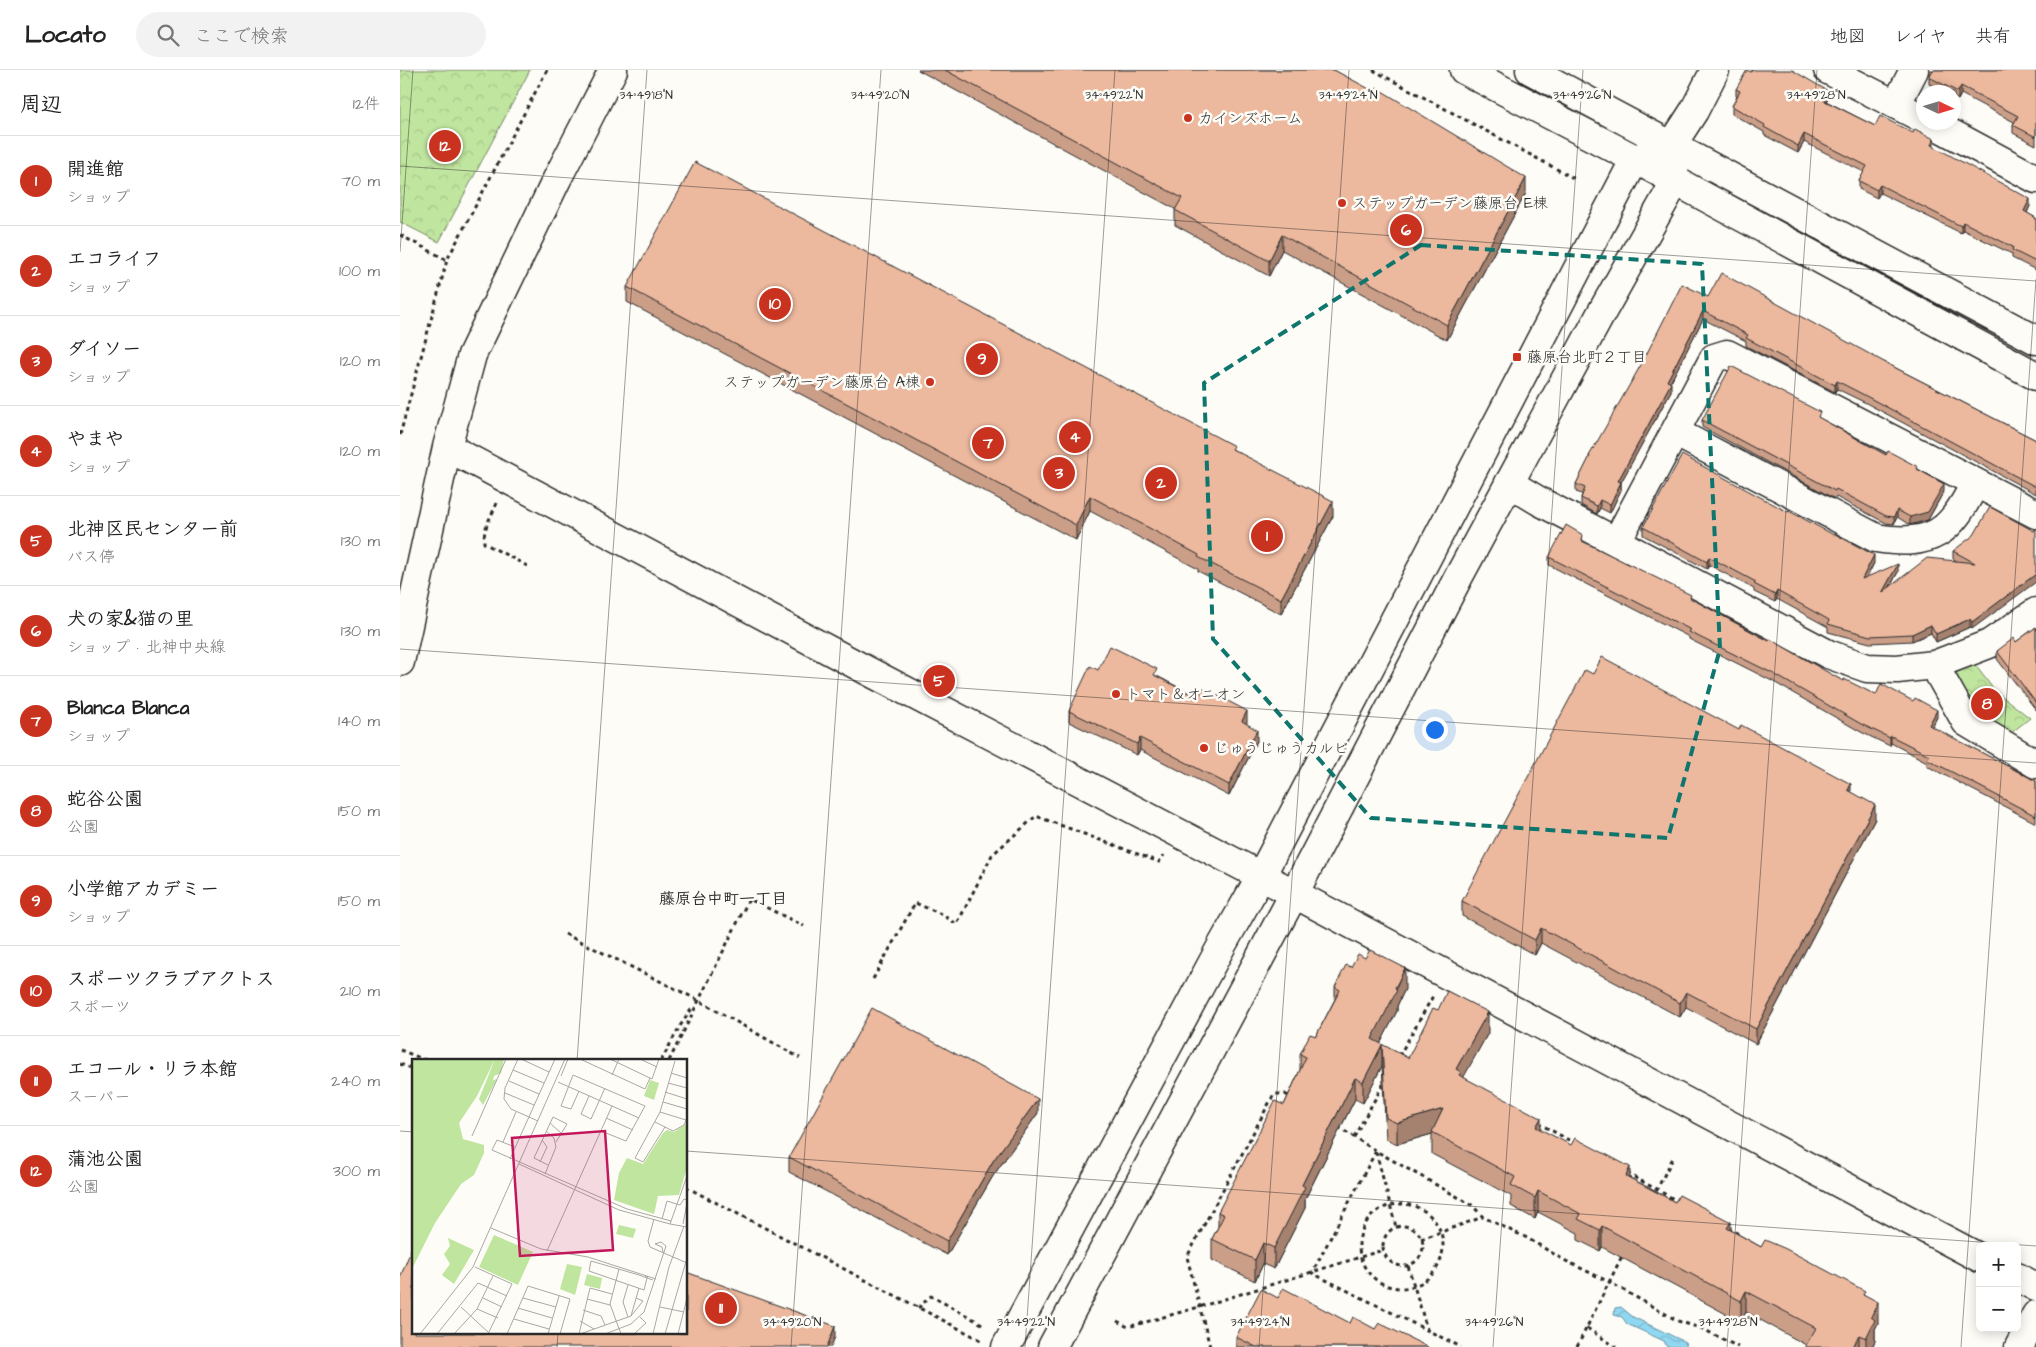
<!DOCTYPE html>
<html lang="ja">
<meta charset="utf-8">
<style>
body{margin:0;font-family:"Architects Daughter","Klee One",sans-serif;background:#f2f2f2;color:#222}
.controls{position:absolute;right:15px;bottom:15px;display:grid;overflow:hidden;border-radius:8px;box-shadow:0 2px 12px #0003}
.controls button{width:45px;height:45px;display:grid;place-items:center;padding:0;border:0;border-bottom:1px solid #e0e0e0;background:#fff;color:#222;font:25px sans-serif}
.compass{position:absolute;left:1516px;top:15px;width:45px;height:45px;border-radius:50%;background:#fff;box-shadow:0 2px 12px #0003;rotate:94deg}
.you{position:absolute;left:1034px;top:659px;width:18px;height:18px;margin:-12px;border:4px solid #fff;border-radius:50%;background:#1a73e8;box-shadow:0 0 0 8px #1a73e833}
.badge{display:grid;place-items:center;width:32px;height:32px;border-radius:50%;background:#c8321e;color:#fff;font-size:16px;font-weight:700}
.pin{position:absolute;translate:-50% -50%;border:2px solid #fff;box-shadow:0 1px 5px #0006}
.list{margin:0;padding:0;list-style:none}
h2{display:flex;justify-content:space-between;align-items:center;height:65px;margin:0;padding:0 20px;font-size:21px}
h2 small{font-size:16px;font-weight:400;color:#767676}
.list li{display:grid;grid-template-columns:32px 1fr auto;gap:15px;align-items:center;box-sizing:border-box;height:90px;padding:0 20px;border-top:1px solid #e0e0e0}
.list b{display:block;font-size:19px;white-space:nowrap}
.list p{margin:0;font-size:16px;white-space:nowrap;color:#767676}
.list em{font-size:16px;font-style:normal;color:#767676}
.icon{flex:none;width:28px;height:28px;fill:none;stroke:currentColor;stroke-width:2;stroke-linecap:round;stroke-linejoin:round}
.map{position:relative;flex:none;width:1636px;height:1277px;overflow:hidden}
header{display:flex;align-items:center;gap:30px;box-sizing:border-box;height:70px;padding:0 25px;background:#fff;border-bottom:1px solid #e0e0e0}
header strong{font-size:24px}
nav{display:flex;gap:28px;margin-inline-start:auto;font-size:18px}
.search{width:350px;height:45px;background:#f2f2f2;display:flex;align-items:center;gap:12px;box-sizing:border-box;padding:0 18px;border-radius:28px;color:#767676;font-size:19px}
main{display:flex}
aside{flex:1;background:#fff}
.map>svg:first-child{display:block}
.park{fill:url(#park-crowns);stroke:#768865}
.water{fill:url(#water-waves);stroke:#6892a2}
.lines{fill:none;stroke-linecap:round;stroke-linejoin:round}
.street-casing{stroke:#2b2b2b;stroke-width:31}
.secondary-casing{stroke:#2b2b2b;stroke-width:31}
.path{stroke:#2b2b2b;stroke-width:3;stroke-dasharray:4 4;stroke-linecap:butt}
.street{stroke:#fdfcf7;stroke-width:28}
.secondary{stroke:#fdfcf7;stroke-width:28}
.wall{fill:#cb9e88;stroke:#2b2b2b}
.shaded-wall{fill:#a5816f;stroke:#2b2b2b}
.building{fill:#ecb89e;stroke:#2b2b2b}
.marked{fill:none;stroke:#0f766e;stroke-width:4;stroke-dasharray:10 6;stroke-linejoin:round}
.ticks{fill:none;stroke:#2b2b2b;stroke-width:1;stroke-opacity:0.45}
.poi-dot{fill:#c8321e;stroke:#fdfcf7;stroke-width:2}
.labels{text-anchor:middle;stroke-width:5;stroke-linejoin:round;paint-order:stroke}
.poi-label{font-size:15px;fill:#2b2b2b;stroke:#fdfcf7;text-anchor:start}
.neighbourhood-label{font-size:16px;font-weight:bold;fill:#2b2b2b;stroke:#fdfcf7}
.inset-road{fill:none;stroke:#a9a8a5;stroke-width:1}
.view{fill:#c2185b;fill-opacity:0.15;stroke:#c2185b;stroke-width:2.5}
.inset-edge{fill:none;stroke:#2b2b2b;stroke-width:2.5}
.ticks-label{font-size:12px;text-anchor:middle;fill:#2b2b2b;stroke:#fdfcf7;stroke-width:5;stroke-linejoin:round;paint-order:stroke}
</style>
<header>
<strong>Locato</strong>
<div class="search"><svg class="icon" aria-label="search" viewBox="0 0 24 24"><circle cx="10" cy="10" r="6"/><path d="M15 15l6 6"/></svg>ここで検索</div>
<nav><a>地図</a><a>レイヤ</a><a>共有</a></nav>
</header>
<main>
<aside>
<h2>周辺<small>12件</small></h2>
<ul class="list">
<li><span class="badge">1</span><div><b>開進館</b><p>ショップ</p></div><em>70 m</em></li>
<li><span class="badge">2</span><div><b>エコライフ</b><p>ショップ</p></div><em>100 m</em></li>
<li><span class="badge">3</span><div><b>ダイソー</b><p>ショップ</p></div><em>120 m</em></li>
<li><span class="badge">4</span><div><b>やまや</b><p>ショップ</p></div><em>120 m</em></li>
<li><span class="badge">5</span><div><b>北神区民センター前</b><p>バス停</p></div><em>130 m</em></li>
<li><span class="badge">6</span><div><b>犬の家&amp;猫の里</b><p>ショップ · 北神中央線</p></div><em>130 m</em></li>
<li><span class="badge">7</span><div><b>Blanca Blanca</b><p>ショップ</p></div><em>140 m</em></li>
<li><span class="badge">8</span><div><b>蛇谷公園</b><p>公園</p></div><em>150 m</em></li>
<li><span class="badge">9</span><div><b>小学館アカデミー</b><p>ショップ</p></div><em>150 m</em></li>
<li><span class="badge">10</span><div><b>スポーツクラブアクトス</b><p>スポーツ</p></div><em>210 m</em></li>
<li><span class="badge">11</span><div><b>エコール・リラ本館</b><p>スーパー</p></div><em>240 m</em></li>
<li><span class="badge">12</span><div><b>蒲池公園</b><p>公園</p></div><em>300 m</em></li>
</ul>
</aside>
<div class="map">
<svg width="1636" height="1277" viewBox="0 0 1636 1277">
<defs>
<pattern id="park-crowns" width="20" height="18" patternUnits="userSpaceOnUse" patternTransform="scale(1.25)"><rect width="20" height="18" fill="#c0e59f"/><path d="M2 6a3 3 0 1 1 6 0M12 15a3 3 0 1 1 6 0" fill="none" stroke="#a5c589"/></pattern>
<pattern id="water-waves" width="16" height="10" patternUnits="userSpaceOnUse" patternTransform="scale(1.25)"><rect width="16" height="10" fill="#90d7f1"/><path d="M0 5q4-4 8 0t8 0" fill="none" stroke="#7cb9cf"/></pattern>
</defs>
<rect width="100%" height="100%" fill="#fdfcf7"/>
<filter id="ink" filterUnits="userSpaceOnUse"><feTurbulence type="fractalNoise" baseFrequency=".02" numOctaves="2"/><feDisplacementMap in="SourceGraphic" scale="10" xChannelSelector="R" yChannelSelector="G"/><feConvolveMatrix kernelMatrix="1 2 1 2 8 2 1 2 1" color-interpolation-filters="sRGB"/></filter>
<g filter="url(#ink)">
<path class="park" d="M0 0H130L39 172 0 152Z
M1573 592 1594 620 1630 648 1611 663 1576 652 1544 611Z"/>
<path class="water" d="M1221 1237 1233 1247 1285 1272 1287 1277H1267L1264 1271 1227 1254 1222 1247 1214 1245 1215 1238Z"/>
<g class="lines">
<g class="street-casing">
<path id="street" d="M1428 0 1524 49
M1496 35 1514 0
M1530 52 1636 109
M1272 75 1294 41 1315 0
M1275 362 1476 468C1532 477 1551 463 1575 413
M1109 413 1139 431 1428 584 1467 598 1497 599 1534 595 1589 574 1636 542
M1217 471 1314 288 1327 284 1636 444
M1534 595 1566 652 1636 694
M1619 1277 1636 1245"/>
</g>
<g class="secondary-casing">
<path id="secondary" d="M1064 0 1235 89 1636 306
M1130 0 1636 270
M47 377 468 601 861 806 1580 1188
M0 592 47 377 72 285 157 109 213 0
M1617 1207 1636 1217
M606 1277 822 875 861 806 1235 89 1272 75
M652 1277 894 824 1059 506 1203 240 1275 112 1272 75"/>
</g>
<path class="path" d="M973 0 1177 110
M0 165 47 190
M0 365 47 190 147 0
M97 433C91 447 83 458 84 473L127 496
M165 864 298 930 400 988
M473 909 515 833 539 843 557 854 592 785 636 746 759 792 764 785
M0 980 28 991
M999 986 1033 926
M261 991 280 956 293 937
M269 991 349 829 404 856
M0 994 14 999
M1138 1053 1176 1074
M938 1057 976 1081 1072 1135 1083 1147 1127 1168 1164 1190 1209 1212 1278 1251 1303 1259 1338 1277
M954 1067 984 1013
M976 1081 912 1203 1061 1277
M976 1082 996 1157
M1227 1103 1279 1132
M286 1117 581 1270
M1256 1121 1273 1088
M959 1176a42 42 0 1 1 84 0a42 42 0 1 1-84 0Z
M983 1176a20 20 0 1 1 40 0a20 20 0 1 1-40 0Z
M1328 1158 1337 1163V1167
M1021 1169 1083 1147
M1008 1196 1027 1259
M518 1238 531 1226 584 1255
M717 1251 728 1257 799 1237 983 1180
M1187 1258 1216 1277
M810 1277 787 1187 874 1024H885L890 1027
M1177 1277 1223 1184"/>
<use href="#street" class="street"/>
<use href="#secondary" class="secondary"/>
</g>
<path class="wall" d="M518 0H934L1126 123 1047 270 882 180 869 206 775 155V139Z
M1529 0H1636V75L1613 63V55L1614 52 1561 24 1558 30 1554 27V22H1545L1529 14V7L1530 5H1529Z
M1351 2 1428 28 1426 31 1475 56 1534 77 1630 136 1627 143 1636 148V200L1612 188V184L1563 160 1561 163 1480 123 1477 128 1459 119V111L1464 102 1404 72 1398 83 1364 65V62L1332 44V36L1337 27 1336 26V19Z
M227 217 834 380 933 446 881 544 798 501V499L690 441 676 470 227 232Z
M1308 227 1486 293 1636 370V424L1466 333 1437 319 1435 322 1346 276V271L1303 249 1270 313 1271 321 1221 412V420L1210 443 1200 438 1197 444 1181 435V428L1182 424 1176 422V414L1189 389V386Z
M1420 349 1486 385 1518 399 1544 421 1528 450 1510 455 1497 447 1494 454 1486 453 1436 427 1435 429 1302 357V350Z
M1243 457 1474 493 1467 507 1498 502 1490 517 1557 491 1553 489V481L1634 461 1572 559 1570 557 1536 572 1531 563 1512 571 1470 573 1428 562V557L1377 529 1375 532 1354 522V519L1309 495 1307 499 1243 465Z
M1183 472 1291 529 1369 571 1443 611 1476 625 1537 647 1532 657 1636 711V753L1527 696V692L1491 673 1490 676 1461 662 1372 611 1289 569V567L1149 495V487Z
M1636 557V640L1597 589V581L1616 572Z
M698 600 757 606 847 653 846 654 857 671 829 726 740 680 737 685 669 652V641Z
M1451 722 1475 749 1356 974 1286 937 1280 947 1141 873 1135 885 1062 846V831Z
M965 888 1005 919 997 936V941L980 974 1008 988 1088 963 1063 1007 1141 1060 1275 1132 1331 1160 1361 1177 1465 1225 1478 1253 1475 1259V1271L1472 1277H1405L1406 1275 1346 1242 1341 1252 1202 1177 1200 1181 1178 1170V1163L1138 1142 1135 1149 1111 1136V1126L1032 1084V1064L997 1074 986 1069 982 996 963 1033 955 1029 905 1129V1138L874 1199 863 1194 855 1211 812 1190V1169L818 1157V1142L884 1035 900 1000V984L916 966 935 929V917L951 897Z
M638 1043 593 1106 547 1185 389 1102V1087Z
M878 1228 950 1253 975 1259 1028 1277H836V1267Z"/>
<path class="shaded-wall" d="M1561 16V24L1558 30V22Z
M1428 21V28L1423 37V30Z
M1404 64V72L1398 83V76Z
M1534 69V76L1531 83V75Z
M1126 108V123L1047 270V255Z
M1480 115V123L1477 128V120Z
M1630 129V136L1624 149V141Z
M1563 152V160L1561 163V156Z
M882 165V180L869 206V191Z
M1303 241V249L1267 319V311Z
M1437 311V319L1435 322V315Z
M1271 313V321L1218 418V411Z
M1221 412V420L1210 443V435Z
M1544 414V421L1528 450 1510 455V447Z
M690 426V441L676 470V455Z
M1200 430V438L1197 444V436Z
M933 431V446L881 544V529Z
M1497 440V447L1494 454V447Z
M1474 485V493L1462 517V509Z
M1309 487V495L1307 499V492Z
M1498 494V502L1482 531V523Z
M1636 504V512L1572 559V552Z
M1377 521V529L1375 532V525Z
M1570 549V557L1536 572V564Z
M1531 555V563L1512 571V564Z
M1537 640V647L1529 663V655Z
M847 641V653L842 662V651Z
M857 660V671L829 726V715Z
M1491 666V673L1490 676V668Z
M740 668V680L737 685V674Z
M1451 714V729L1448 720Z
M1475 735V749L1356 974V959Z
M1141 858V873L1135 885V870Z
M1005 898V919L997 936V941L972 990V969Z
M1286 922V937L1280 947V933Z
M1088 942V963L1061 1012 1056 999Z
M982 975V996L963 1033V1012Z
M955 1008V1029L905 1129V1138L874 1199V1178L902 1115Z
M638 1029V1043L593 1106 547 1185V1171L593 1091Z
M1043 1039 1032 1064 997 1074V1053Z
M1141 1048V1069L1136 1057Z
M1230 1097V1118L1226 1106Z
M1138 1121V1142L1135 1149V1128Z
M1331 1152V1173L1327 1158Z
M1202 1156V1177L1200 1181V1160Z
M863 1173V1194L855 1211V1190Z
M1346 1221V1242L1341 1252V1231Z
M1478 1232V1253L1475 1259V1271L1472 1277H1466V1268L1471 1247Z
M435 1256V1267L431 1277H427Z
M1459 1265V1277H1453Z"/>
<path class="building" d="M545 0H934L975 22 977 18 1126 108 1047 255 882 165 869 191 775 140 782 128Z
M1347 0 1351 2 1352 0H1392L1428 21 1423 30 1475 56 1480 46 1513 63 1515 59 1534 69 1531 75 1630 129 1624 141 1636 148V192L1612 180 1613 177 1563 152 1561 156 1480 115 1477 120 1459 111 1467 96 1404 64 1398 76 1364 57 1365 55 1332 36 1340 21 1336 19Z
M1533 0H1636V67L1613 55 1618 46 1561 16 1558 22 1529 7Z
M295 92 834 376 832 379 933 431 881 529 798 487 799 485 690 426 676 455 227 217Z
M1321 203 1486 293 1636 370V417L1466 326 1437 311 1435 315 1346 268 1348 265 1303 241 1267 311 1271 313 1218 411 1221 412 1210 435 1200 430 1197 436 1181 428 1185 418 1176 414 1190 386H1189L1242 293 1282 214 1308 227Z
M1331 296 1420 342 1418 347 1486 385 1488 381 1518 397 1517 399 1544 414 1528 442 1510 447 1497 440 1494 447 1486 446 1436 419 1435 421 1302 350Z
M1282 385 1388 442 1389 441 1434 465 1435 464 1474 485 1462 509 1498 494 1482 523 1527 488 1575 493 1553 481 1574 465 1590 437 1634 461 1636 458V504L1572 552 1570 549 1536 564 1531 555 1512 564 1470 566 1428 554 1429 550 1377 521 1375 525 1354 514 1356 512 1309 487 1307 492 1243 457Z
M1166 455 1183 465 1182 471 1291 525 1290 528 1332 551 1369 571 1370 569 1443 611 1444 609 1476 625 1481 614 1513 631 1515 628 1537 640 1529 655 1636 711V746L1527 689 1529 685 1491 666 1490 668 1461 654 1372 603 1289 562 1291 560 1149 487Z
M1636 557V633L1597 581 1614 568 1616 572Z
M710 576 757 599 754 605 798 628 803 618 847 641 842 651 857 660 829 715 740 668 737 674 669 641 690 596 698 600Z
M1202 587 1339 660 1341 655 1451 714 1448 720 1475 735 1356 959 1286 922 1280 933 1141 858 1135 870 1062 831 1185 600 1193 604Z
M970 880 1005 898 995 918 997 920 972 969 1008 988 1033 938 1038 940 1047 921 1088 942 1056 999 1061 1002 1059 1005 1141 1048 1136 1057 1171 1075 1175 1068 1230 1097 1226 1106 1275 1132 1279 1125 1331 1152 1327 1158 1361 1177 1365 1170 1386 1179 1465 1221 1463 1224 1478 1232 1471 1247 1475 1250 1466 1268 1459 1265 1453 1277H1405L1416 1258 1346 1221 1341 1231 1202 1156 1200 1160 1178 1149 1181 1144 1138 1121 1135 1128 1111 1115 1115 1107 1032 1062 1043 1039 997 1053 986 1048 982 975 963 1012 955 1008 902 1115 905 1117 874 1178 863 1173 855 1190 812 1169 824 1145 818 1142 875 1031 884 1035 906 987 900 984 910 964 916 966 940 920 935 917 946 895 951 897 958 884 965 888Z
M472 938 638 1029 593 1091 547 1171 389 1087Z
M14 1172V1263H286V1202L435 1256 427 1277H0V1208Z
M883 1218 950 1253 953 1247 975 1259 979 1253 1028 1277H856L836 1267 861 1219 878 1228Z"/>
</g>
<path class="marked" d="M1021 175 1302 194 1320 579 1268 768 971 748 813 569 804 313Z"/>
<path class="ticks" d="M0 96 1636 211M0 182 13 0M0 579 1636 693M177 991 247 0M0 1061 14 1062M286 1081 1636 1176M157 1277 158 1263M391 1277 481 0M625 1277 715 0M859 1277 949 0M1093 1277 1183 0M1327 1277 1417 0M1561 1277 1636 209"/>
<g class="poi-dot">
<circle cx="788" cy="48" r="5"/>
<circle cx="942" cy="133" r="5"/>
<rect x="1112" y="282" width="10" height="10" rx="2.5"/>
<circle cx="530" cy="312" r="5"/>
<circle cx="716" cy="624" r="5"/>
<circle cx="804" cy="678" r="5"/>
</g>
<g class="labels">
<g class="poi-label">
<text x="798" y="53">カインズホーム</text>
<text x="952" y="138">ステップガーデン藤原台 E棟</text>
<text x="1127" y="292">藤原台北町２丁目</text>
<text x="520" y="317" text-anchor="end">ステップガーデン藤原台 A棟</text>
<text x="726" y="629">トマト＆オニオン</text>
<text x="814" y="683">じゅうじゅうカルビ</text>
</g>
<g class="neighbourhood-label">
<text x="323" y="834">藤原台中町一丁目</text>
</g>
</g>
<g transform="translate(12 989)">
<rect width="275" height="275" fill="#fdfcf7"/>
<path d="M0 0H83L65 37 47 64 51 80 72 86V94L62 116 49 125 23 164 0 210Z" fill="#c0e59f"/>
<path d="M0 0H34L26 28 24 54 0 42ZM83 0H92L89 14 82 17 81 21 85 20 71 46 67 40Z" fill="#c0e59f"/>
<path d="M238 21 247 24 242 41 232 37ZM275 64V108L267 136 246 137 242 155 202 141 207 114 215 99 231 105 251 74 255 71 262 73ZM82 176 121 193 106 226 67 208ZM175 215 190 219 188 230 172 226Z" fill="#c0e59f"/>
<path d="M207 166 224 170 221 179 204 175ZM36 179 62 191 42 225 30 216 38 205 32 195 38 187ZM155 205 170 208 163 236 148 230Z" fill="#c0e59f"/>
<path class="inset-road" d="M106 0 93 29 92 40 99 50 126 62M109 0 137 13M168 0 233 30 238 19M198 0 240 20 247 0M228 0 245 8M101 11 132 24M259 14 275 19M200 16 207 0M149 17 156 0M97 22 127 35M146 23 227 59M256 24 275 29M167 32 159 50 149 47 161 16 233 47 214 82 189 72M253 33 275 40M93 34 122 46M177 37 169 55 179 60 193 29M251 43 275 50M248 53 274 61M194 59 221 71M243 63 261 72 272 66 274 61M138 64 150 75M253 68 231 103 223 99 248 53 263 2M60 77 94 0M91 83 104 53M103 88 85 81 80 91 215 150 259 162M98 100 143 0M128 103 135 88 130 81M107 105 207 151 258 165 275 117M136 106 122 99 141 58 155 65 144 83M133 115 144 88 142 79 134 72M242 160 236 182 238 188 275 204M250 160 255 142 268 146 272 140 275 141M258 165 275 168M271 165 275 144M79 169 129 190 176 198 244 220M135 192 200 47M63 208 100 225 76 275M207 210 198 245 209 275M233 217 236 218 235 219 232 231 177 212 179 202 227 216 235 219 241 221M216 226 211 243 216 258M71 239 90 248M111 239 144 248M175 240 198 246M49 248 77 274M248 248 272 253M106 249 140 259M65 250 86 259M171 251 189 257 193 266M219 257 231 242 224 239M102 260 137 270M168 262 182 270M8 275 61 208 153 0M25 275 66 224 95 237M42 275 65 250 81 217M95 275 116 227 158 240 148 275M136 275 147 237M167 275 178 229 200 235M168 275 219 257 227 229M193 275 219 265 232 253 254 187 249 183 243 185 250 188 251 193M222 275 234 264 228 258M241 275 257 208 272 167M253 275 275 199M266 275 275 239"/>
<path class="view" d="M193 72 201 191 108 197 100 79Z"/>
<rect width="275" height="275" class="inset-edge"/>
</g>
<g class="ticks-label">
<text x="246" y="29">34°49'18"N</text>
<text x="480" y="29">34°49'20"N</text>
<text x="714" y="29">34°49'22"N</text>
<text x="948" y="29">34°49'24"N</text>
<text x="1182" y="29">34°49'26"N</text>
<text x="1416" y="29">34°49'28"N</text>
<text x="392" y="1256">34°49'20"N</text>
<text x="626" y="1256">34°49'22"N</text>
<text x="860" y="1256">34°49'24"N</text>
<text x="1094" y="1256">34°49'26"N</text>
<text x="1328" y="1256">34°49'28"N</text>
</g>
</svg>
<div class="controls">
<button>+</button>
<button>−</button>
</div>
<svg class="compass" viewBox="-18 -18 36 36"><path d="M0-13l5 13h-10z" fill="#e53935"/><path d="M0 13l5-13h-10z" fill="#767676"/></svg>
<div class="you"></div>
<div class="pin badge" style="left:867px;top:466px">1</div>
<div class="pin badge" style="left:761px;top:413px">2</div>
<div class="pin badge" style="left:659px;top:403px">3</div>
<div class="pin badge" style="left:675px;top:367px">4</div>
<div class="pin badge" style="left:539px;top:611px">5</div>
<div class="pin badge" style="left:1006px;top:160px">6</div>
<div class="pin badge" style="left:588px;top:373px">7</div>
<div class="pin badge" style="left:1587px;top:634px">8</div>
<div class="pin badge" style="left:582px;top:289px">9</div>
<div class="pin badge" style="left:375px;top:234px">10</div>
<div class="pin badge" style="left:321px;top:1238px">11</div>
<div class="pin badge" style="left:45px;top:76px">12</div>
</div>
</main>
